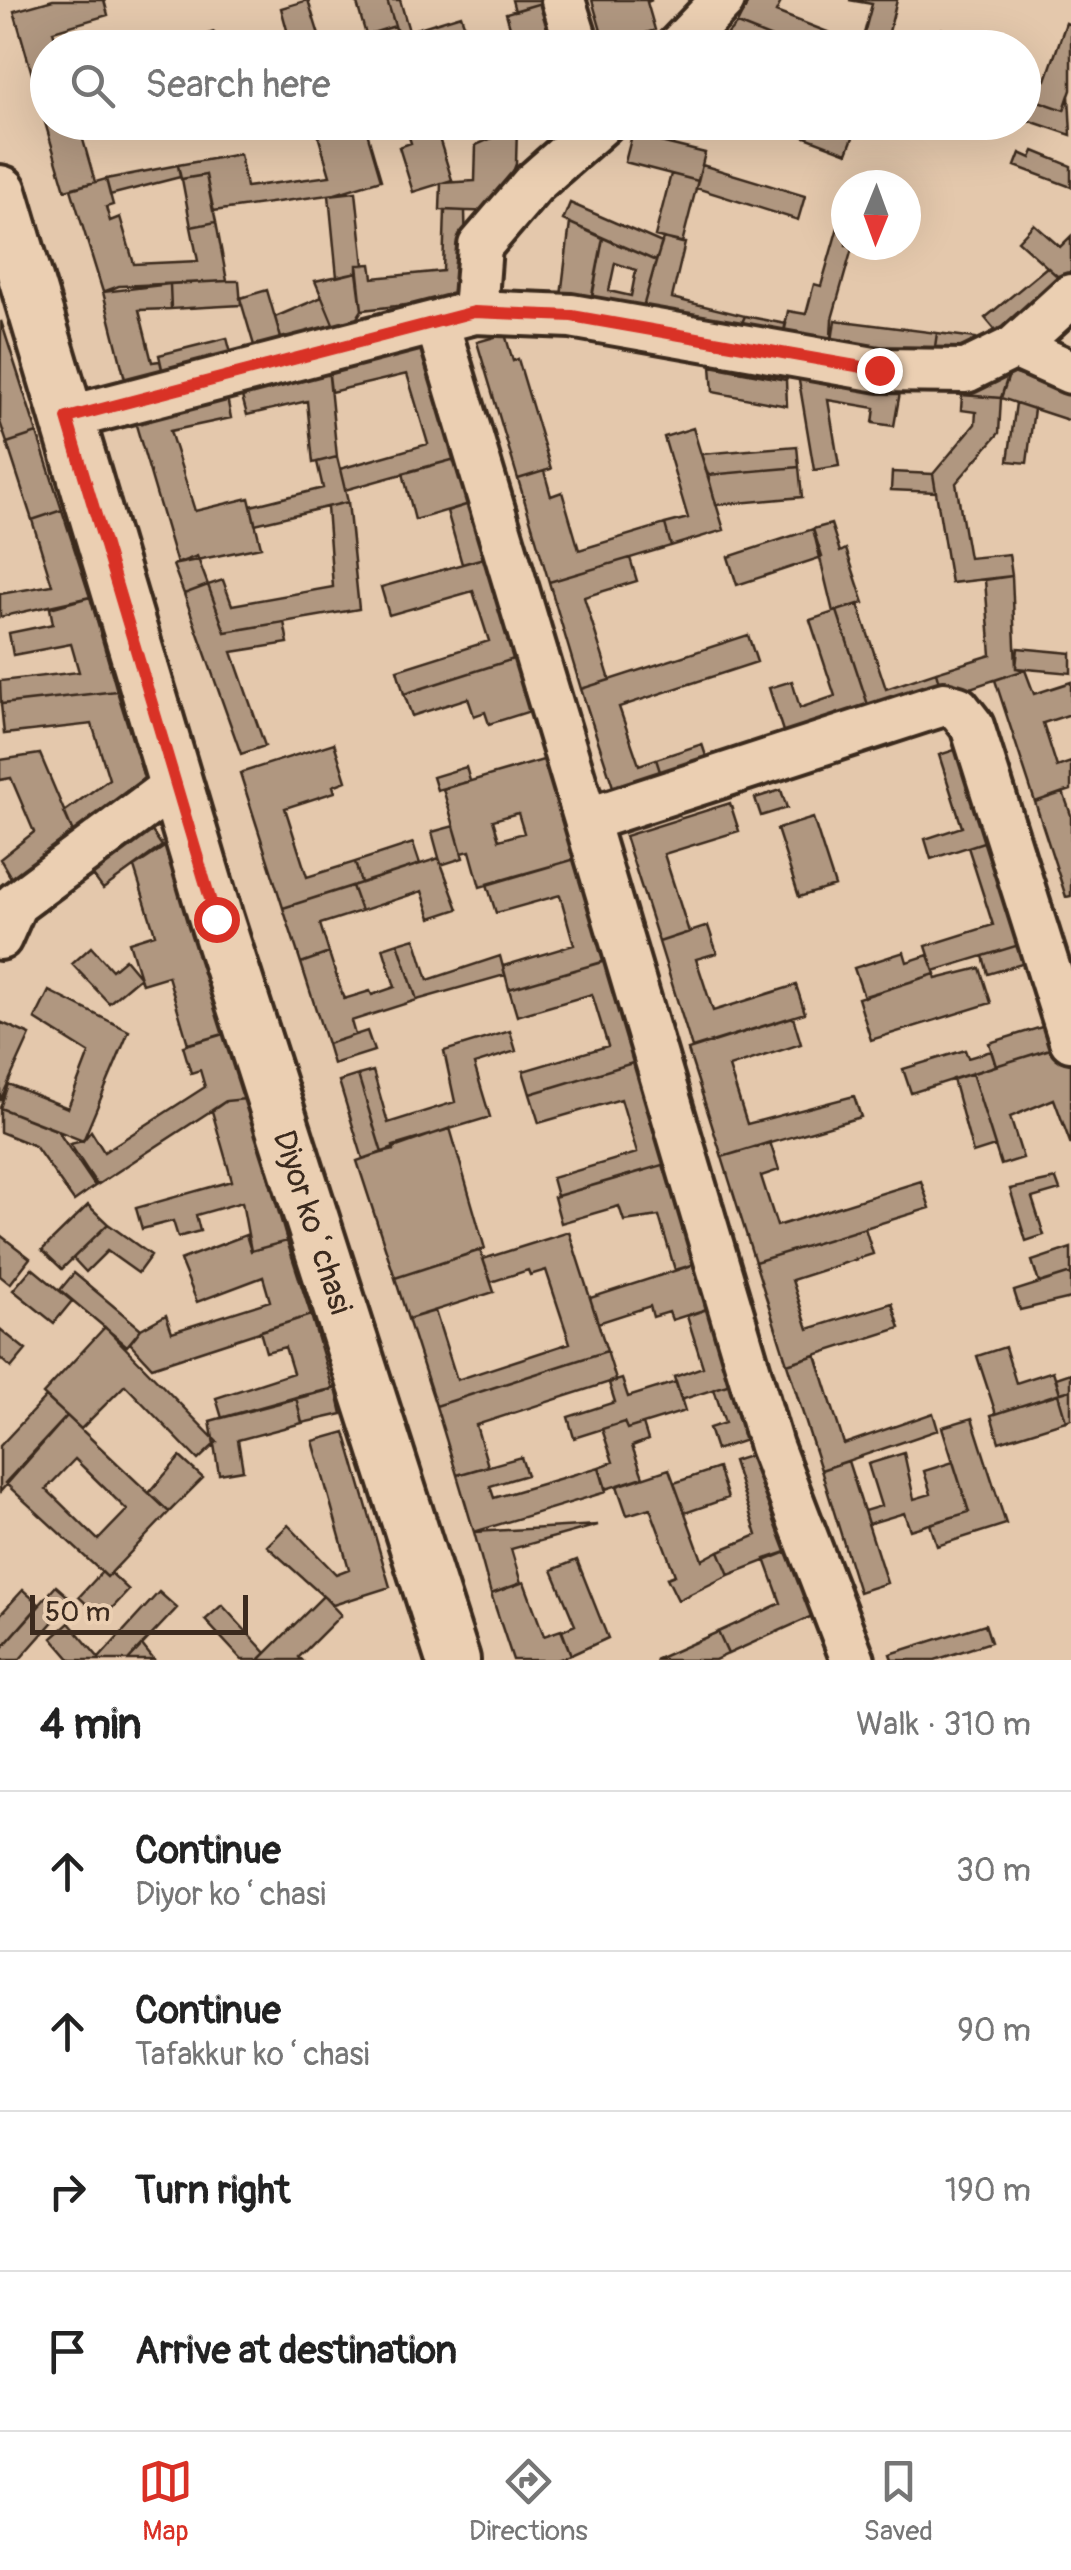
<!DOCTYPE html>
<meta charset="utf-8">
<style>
body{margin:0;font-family:Pangolin,sans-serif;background:#f2f2f2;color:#222}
.compass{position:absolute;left:831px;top:170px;width:90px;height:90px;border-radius:50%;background:#fff;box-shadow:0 10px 40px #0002;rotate:181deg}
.scale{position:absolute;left:30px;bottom:25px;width:218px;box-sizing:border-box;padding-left:10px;border:5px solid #3b2a1e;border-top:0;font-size:28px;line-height:35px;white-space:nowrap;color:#3b2a1e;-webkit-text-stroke:8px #ebcfb2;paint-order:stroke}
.stop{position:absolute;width:30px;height:30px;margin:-22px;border:8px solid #d93025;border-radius:50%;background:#fff}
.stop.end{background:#d93025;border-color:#fff;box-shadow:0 2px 10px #0008}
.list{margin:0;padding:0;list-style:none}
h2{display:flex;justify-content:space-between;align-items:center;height:130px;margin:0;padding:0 40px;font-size:42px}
h2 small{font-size:32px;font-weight:400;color:#767676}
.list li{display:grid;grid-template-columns:65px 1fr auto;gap:30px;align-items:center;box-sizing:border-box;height:160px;padding:0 40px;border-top:2px solid #e0e0e0}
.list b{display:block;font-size:38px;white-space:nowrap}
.list p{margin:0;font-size:32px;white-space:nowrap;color:#767676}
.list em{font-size:32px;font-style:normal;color:#767676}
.icon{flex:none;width:55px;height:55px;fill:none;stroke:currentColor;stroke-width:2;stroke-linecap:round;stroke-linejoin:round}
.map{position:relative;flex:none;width:1071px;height:1660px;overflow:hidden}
.search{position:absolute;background:#fff;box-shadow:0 10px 40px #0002;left:30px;right:30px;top:30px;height:110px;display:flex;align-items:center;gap:25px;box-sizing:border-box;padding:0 35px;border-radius:55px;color:#767676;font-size:38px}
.sheet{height:770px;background:#fff}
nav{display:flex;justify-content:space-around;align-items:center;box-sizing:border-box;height:140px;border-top:2px solid #e0e0e0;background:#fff;font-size:28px;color:#767676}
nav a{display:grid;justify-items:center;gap:5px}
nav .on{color:#d93025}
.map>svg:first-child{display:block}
.building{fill:#b09780;stroke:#3b2a1e;stroke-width:2.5;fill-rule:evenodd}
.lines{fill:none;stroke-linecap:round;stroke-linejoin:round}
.minor-casing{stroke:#3b2a1e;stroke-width:50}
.major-casing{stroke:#3b2a1e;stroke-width:60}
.minor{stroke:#ebcfb2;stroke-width:42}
.major{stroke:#ebcfb2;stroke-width:52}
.route{stroke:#d93025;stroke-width:12}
.labels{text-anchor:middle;stroke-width:10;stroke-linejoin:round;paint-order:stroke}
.street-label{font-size:32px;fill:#3b2a1e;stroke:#ebcfb2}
</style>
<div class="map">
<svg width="1071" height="1660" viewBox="0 0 1071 1660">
<rect width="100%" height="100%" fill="#e4c8ac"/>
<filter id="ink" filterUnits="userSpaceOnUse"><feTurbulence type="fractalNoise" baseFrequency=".01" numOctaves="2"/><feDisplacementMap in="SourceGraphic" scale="20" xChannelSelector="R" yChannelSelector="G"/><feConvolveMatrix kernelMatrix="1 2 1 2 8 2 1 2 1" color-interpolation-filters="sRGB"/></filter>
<g filter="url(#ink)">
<path class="building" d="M53 0H104L108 15 53 31 58 48H48V108L42 109 14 11Z
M308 0 323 48H292L281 8Z
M356 0H387L395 26 366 35Z
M387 0H400L409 31 461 15 472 48H402Z
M512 0H540L541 3 515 11Z
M592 0H652L647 2 655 30 640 35 644 48H606Z
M749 0H782L776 12 861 45 872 4 849 0H897L885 48H797L737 24Z
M541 3 554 48H501L514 41 506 13Z
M1066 23 1071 25V90L1064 110 1024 96V72L1046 80Z
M737 24 797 48H715Z
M395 26 402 48H381L376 32Z
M942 29 967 36 964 48H937Z
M214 32 219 48H201L198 37Z
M1069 95 1071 135 1024 119V96L1064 110Z
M48 108V122H78L95 182 65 190 41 109Z
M337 122H364L381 180 335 194 213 211 206 175 181 179 178 165 240 154 246 187 330 176 316 128Z
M404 122H434L452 180 413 192 399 147 411 143Z
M766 122H859L847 153Z
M517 127 516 164 498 212 440 210 441 183 475 181 476 145Z
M632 135 705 153 698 181 625 162Z
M1034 151 1071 166V187L1015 166 1020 153 1031 158Z
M178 165 180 177 110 195 106 179Z
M702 165 805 196 798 220 696 188Z
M671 174 698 181 682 243 655 236Z
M206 175 216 222 191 227 182 179Z
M106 179 113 205 106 207 110 221 120 217 134 264 198 261 191 227 216 222 227 281 119 286 103 292 71 189Z
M356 192 364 265H357V272L337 277 329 195Z
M570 203 662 243 656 261 563 220Z
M445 210 465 211 467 298 362 310 357 265 371 264 373 278 443 271Z
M570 223 603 238 591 300 561 296Z
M1034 224 1060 247 1071 236V278L1066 284 1018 241Z
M838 227 846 230V245H853L832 319 830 355 781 346 788 311 806 314 814 284 821 286Z
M603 238 656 261 642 311 592 298ZM615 263 636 270 631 296 609 291Z
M663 238 685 243 672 298 745 316 736 336 641 314Z
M1047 267 1066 284 1001 337 985 318Z
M357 272 362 310 354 323 336 331 315 281Z
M227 281H239L241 305 171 309 170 284Z
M170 284 171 309 139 310 152 362 160 361 165 382 128 391 103 292Z
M267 290 285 352 258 359 240 298Z
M322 297 336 331 285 352 275 317Z
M745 316 786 324 781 346 736 336Z
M835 320 937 333 932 368 830 355Z
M1 321 37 433 7 443 0 422Z
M937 333 976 338 972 366 932 368Z
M505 334 513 361 518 359 551 469 518 479 477 342Z
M227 338 234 365 165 382 159 355Z
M429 343 463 457 345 490 340 469 428 444 407 374 331 392 328 367Z
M711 366 786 380 787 406 713 392Z
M328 367 337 457 313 463 307 401 247 415 240 389Z
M797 369 900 392 894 426 873 423 875 408 828 400 839 466 814 470Z
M1010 372 1071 392V421L1001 398Z
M980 376H1008L1001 398 962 395 961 385Z
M226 392 231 418 170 431 195 511 249 498 261 547 177 564 133 415Z
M962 395 1001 398 999 433 956 483 969 558 1009 554 1012 576 951 583 933 474 975 424 976 412 961 410Z
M1016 403 1034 409 1027 463 1008 461Z
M693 428 724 530 671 546 665 524 688 518 664 437Z
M37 433 62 510 32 520 7 443Z
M797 446 799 467 708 475 701 454Z
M337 457 348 502 255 524 251 506 323 488 317 462Z
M463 457 476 502 415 520 403 473Z
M799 467 802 497 716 505 708 475Z
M544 471 551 496 562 492 579 550 665 524 671 546 549 582 518 479Z
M892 472 933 474 936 492 891 490Z
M348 502 359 609 225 632 208 585 223 580 232 605 333 587 327 507Z
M476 502 491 556 462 564 447 511Z
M62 510 90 597 0 617V594L52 585 32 520Z
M831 524 840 552 846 549 864 603 833 612 813 529Z
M813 529 822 557 737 585 728 557Z
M197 556 208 585 184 594 173 565Z
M491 556 523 656 404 694 397 670 489 641 473 591 389 615 381 587Z
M630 558 637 581 584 597 610 680 581 689 549 582Z
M1012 576 1016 668 1025 670 943 697 936 672 991 655 985 580Z
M208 585 225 632 284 622 288 643 232 652 265 746 241 754 184 594Z
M90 597 117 691 1 704 0 681 79 672 71 644 13 655 9 633 53 624 50 608Z
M858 604 886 689 936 672 943 697 873 720 837 611Z
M837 611 873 720 788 747 769 688 792 681 800 708 835 696 810 620Z
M748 635 757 662 619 707 639 765 656 759 664 784 617 799 581 689Z
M1018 648 1071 653V673L1016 668Z
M523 656 540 708 489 724 485 712 474 716 468 698 412 716 404 694Z
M1025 670 1034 694 1071 682V714L1043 723 1057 767 1071 762V790L1035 802 995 680Z
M117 691 148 790 76 839 64 812 109 779 92 724 4 734 1 704Z
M334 743 346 781 333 786 335 792 285 808 307 877 355 862 361 883 283 908 240 773Z
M702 744 710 768 664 784 656 759Z
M970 745 999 837 931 859 925 839 962 827 939 755Z
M40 754 76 839 14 883 0 859 34 832 11 778 0 780V760Z
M557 756 586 856 480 887 470 851 462 853 443 789ZM518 813 524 833 499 840 493 820Z
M466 767 470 781 437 790 433 777Z
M781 790 787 808 761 816 755 798Z
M1063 792 1071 815V896L1066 897 1035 802Z
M730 803 739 831 664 854 689 932 659 942 625 836Z
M813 818 835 886 799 897 777 829Z
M454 826 463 858 441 865 432 832Z
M149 827 162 846 103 889 89 870Z
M996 838 1029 942 934 971 926 946 993 925 968 847Z
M413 843 420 864 361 883 355 862Z
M169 844 227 1033 188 1044 168 976 142 984 129 942 155 934 134 867Z
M586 856 616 958 509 989 503 966 574 945 560 895 496 913 487 884Z
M439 858 458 909 431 918 422 891 361 911 352 886Z
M352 886 361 911 320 924 329 953 301 963 283 908Z
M708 926 717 953 696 959 713 1011 796 985 805 1013 692 1048 659 942Z
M415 938 428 980 500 956 505 975 417 1000 398 943Z
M1029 942 1035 960 988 974 983 956Z
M398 943 417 1000 351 1021 355 1035 327 1044 301 963 329 953 344 999 370 991 372 995 395 987 383 948Z
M91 947 112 970 125 959 140 977 109 1003 72 964Z
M904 952 907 962 928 955 935 974 864 997 854 968Z
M616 958 646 1059 530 1094 523 1071 608 1046 592 994 517 1016 509 989Z
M980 968 991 1003 871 1040 858 998 935 974 936 979Z
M49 991 129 1031 83 1141 0 1108 8 1084 68 1108 89 1053 35 1019Z
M793 1017 801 1044 729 1067 747 1124 854 1096 861 1117 722 1157 688 1050Z
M0 1022 30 1035 0 1101Z
M1055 1023 1062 1045 996 1066 989 1043Z
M367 1031 374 1051 333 1064 327 1044Z
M510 1031 516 1051 474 1064 490 1117 393 1146 394 1150 382 1153 358 1075 373 1071 388 1123 455 1102 444 1051Z
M227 1033 246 1099 226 1101 97 1185 70 1144 83 1141 91 1131 104 1152 205 1087 200 1070 191 1073 183 1046Z
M1067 1044 1071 1058V1145L1054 1099 1010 1117 1023 1158 1001 1165 972 1073Z
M965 1050 968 1058 991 1051 996 1066 911 1093 903 1069Z
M646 1059 676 1161 557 1196 552 1178 637 1153 621 1099 539 1123 530 1094Z
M972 1073 995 1146 973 1153 953 1079Z
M358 1075 382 1153 363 1159 339 1081Z
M246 1099 287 1241 251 1251 242 1202 196 1215 200 1231 178 1237 173 1221 142 1229 136 1208 232 1181 212 1111 226 1101Z
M0 1108 57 1130 95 1186 74 1201 35 1146 0 1132Z
M450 1128 485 1249 395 1278 357 1161Z
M770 1142 779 1170 761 1176 777 1226 921 1181 930 1208 755 1262 722 1157Z
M673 1162 702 1262 675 1270 659 1216 624 1221 619 1206 561 1223 554 1197Z
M1056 1179 1060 1190 1032 1198 1044 1235 1026 1241 1010 1189Z
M88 1205 108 1224 62 1269 42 1250Z
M108 1224 151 1255 138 1273 107 1251 86 1272 73 1258Z
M865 1228 873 1254 792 1280 808 1329 892 1303 900 1328 787 1364 755 1262Z
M569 1232 607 1351 436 1406 408 1319 435 1311 457 1380 570 1343 546 1270 530 1275 528 1270 491 1282 483 1259Z
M0 1235 30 1258 10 1284 0 1276Z
M246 1235 251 1251 287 1241 311 1315 152 1367 130 1343 141 1329 166 1315 172 1332 270 1301 263 1277 197 1302 180 1260Z
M1071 1248V1273L1039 1283 1032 1261Z
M480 1250 494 1292 408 1319 395 1278Z
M702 1262 716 1306 672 1320 669 1312 653 1317 650 1306 598 1323 590 1298Z
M32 1268 72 1301 54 1323 13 1290Z
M74 1273 141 1329 127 1346 60 1290Z
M1071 1273V1298L1020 1310 1014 1291Z
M716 1306 740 1381 681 1400 674 1377 703 1367 687 1316Z
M311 1315 333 1389 222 1418 216 1398 293 1373 285 1347 266 1352 260 1331Z
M105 1327 217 1442 198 1460 125 1385 81 1429 43 1394Z
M0 1329 26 1350 11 1368 0 1358Z
M1005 1347 1016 1383 1053 1371 1060 1393 996 1414 977 1356Z
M607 1351 616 1380 476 1425 488 1466 457 1475 436 1406Z
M816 1355 844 1444 933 1413 938 1430 821 1470 787 1364Z
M1071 1373V1390L1060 1393 1056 1378Z
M622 1379 628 1397 676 1382 685 1411 627 1429 624 1422 574 1438 568 1417 615 1402 609 1383Z
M740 1381 758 1436 716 1450 709 1428 725 1423 714 1389Z
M336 1388 342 1414 302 1423 296 1397Z
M1071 1390V1419L1066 1421 1058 1394Z
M1058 1394 1066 1421 999 1442 991 1415Z
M46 1397 67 1416 0 1492V1446Z
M296 1397 302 1423 238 1440 243 1470 219 1474 210 1421Z
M67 1416 169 1512 107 1577 5 1483ZM75 1459 127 1510 98 1540 46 1489Z
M972 1418 1006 1524 937 1546 930 1524 969 1512 942 1427Z
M624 1422 627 1429 643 1424 648 1440 632 1446 643 1477 606 1489 599 1467 613 1462 602 1429Z
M345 1432 390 1587 333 1605 267 1546 288 1525 336 1574 349 1569 313 1441Z
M764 1451 795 1549 729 1575 719 1551 757 1535 733 1461Z
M904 1453 914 1499 931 1494 924 1471 953 1462 969 1512 910 1530 904 1513 868 1524 864 1511 881 1506 868 1464Z
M180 1457 203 1478 169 1512 149 1493Z
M521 1457 527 1475 490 1486 494 1498 599 1467 606 1492 474 1532 457 1475Z
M848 1461 887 1583 859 1592 821 1470Z
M718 1468 728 1498 685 1513 674 1483Z
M669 1469 702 1560 719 1551 729 1575 678 1600 667 1578 675 1575 650 1508 627 1515 617 1486Z
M598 1525 511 1549 521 1583 491 1594 474 1532Z
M795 1549 819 1613 728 1654 718 1632 781 1603 765 1559Z
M577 1560 608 1638 571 1655 562 1631 575 1625 552 1570Z
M102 1572 107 1577 111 1573 129 1590 102 1619 79 1597Z
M524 1582 544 1636 561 1630 571 1655 557 1660H513L491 1594Z
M56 1586 72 1600 19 1660H0V1650Z
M23 1590 40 1605 0 1650V1615Z
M159 1592 177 1608 128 1660H71L52 1638 69 1623 99 1658Z
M323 1596 341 1615 299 1657 302 1660H259Z
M222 1605 266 1653 259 1660H242L205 1620Z
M985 1624 991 1642 935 1660H892L890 1654Z
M718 1632 728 1654 715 1660H655Z
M142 1645 154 1660H128Z"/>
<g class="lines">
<g class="minor-casing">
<path id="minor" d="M563 0 578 48
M677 48 723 0
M475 312 480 246 533 184 603 122
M437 323 586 820
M1015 347 1071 296
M67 418 475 312 571 316 879 370 966 371 1015 347 1071 372
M0 938 15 904 177 783
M853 1660 771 1446 586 820 928 709 944 704 958 708 972 726 1071 1040"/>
</g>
<g class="major-casing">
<path id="major" d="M0 192 216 919 453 1660"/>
</g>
<use href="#minor" class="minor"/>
<use href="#major" class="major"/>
</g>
</g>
<g class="lines" filter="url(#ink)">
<path class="route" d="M216 919 67 418 474 312 572 316 879 370"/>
</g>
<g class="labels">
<g class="street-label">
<text transform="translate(313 1222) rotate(72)" y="11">Diyor koʻchasi</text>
</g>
</g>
</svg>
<svg class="compass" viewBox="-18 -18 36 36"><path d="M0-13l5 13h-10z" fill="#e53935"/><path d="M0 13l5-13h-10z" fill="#767676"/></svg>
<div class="scale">50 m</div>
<div class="stop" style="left:216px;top:919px"></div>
<div class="stop end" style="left:879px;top:370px"></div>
<div class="search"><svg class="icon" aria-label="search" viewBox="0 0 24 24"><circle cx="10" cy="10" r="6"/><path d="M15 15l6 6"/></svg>Search here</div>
</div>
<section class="sheet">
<h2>4 min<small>Walk · 310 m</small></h2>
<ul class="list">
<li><svg class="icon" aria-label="ahead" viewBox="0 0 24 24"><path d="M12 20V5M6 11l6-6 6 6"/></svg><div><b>Continue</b><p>Diyor koʻchasi</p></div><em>30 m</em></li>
<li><svg class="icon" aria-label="ahead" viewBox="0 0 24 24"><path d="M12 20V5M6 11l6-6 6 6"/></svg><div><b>Continue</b><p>Tafakkur koʻchasi</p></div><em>90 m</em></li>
<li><svg class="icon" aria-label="right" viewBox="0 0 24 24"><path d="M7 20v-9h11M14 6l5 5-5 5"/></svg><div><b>Turn right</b></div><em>190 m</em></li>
<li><svg class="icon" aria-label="arrive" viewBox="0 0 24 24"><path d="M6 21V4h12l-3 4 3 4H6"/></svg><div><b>Arrive at destination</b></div></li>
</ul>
</section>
<nav>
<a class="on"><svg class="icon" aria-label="map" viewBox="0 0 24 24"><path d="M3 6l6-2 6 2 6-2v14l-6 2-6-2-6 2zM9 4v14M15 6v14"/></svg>Map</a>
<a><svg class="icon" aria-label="directions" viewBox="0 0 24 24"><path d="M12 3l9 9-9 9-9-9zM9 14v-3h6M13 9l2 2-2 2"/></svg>Directions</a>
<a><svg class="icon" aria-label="saved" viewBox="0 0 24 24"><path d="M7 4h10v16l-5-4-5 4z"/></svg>Saved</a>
</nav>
